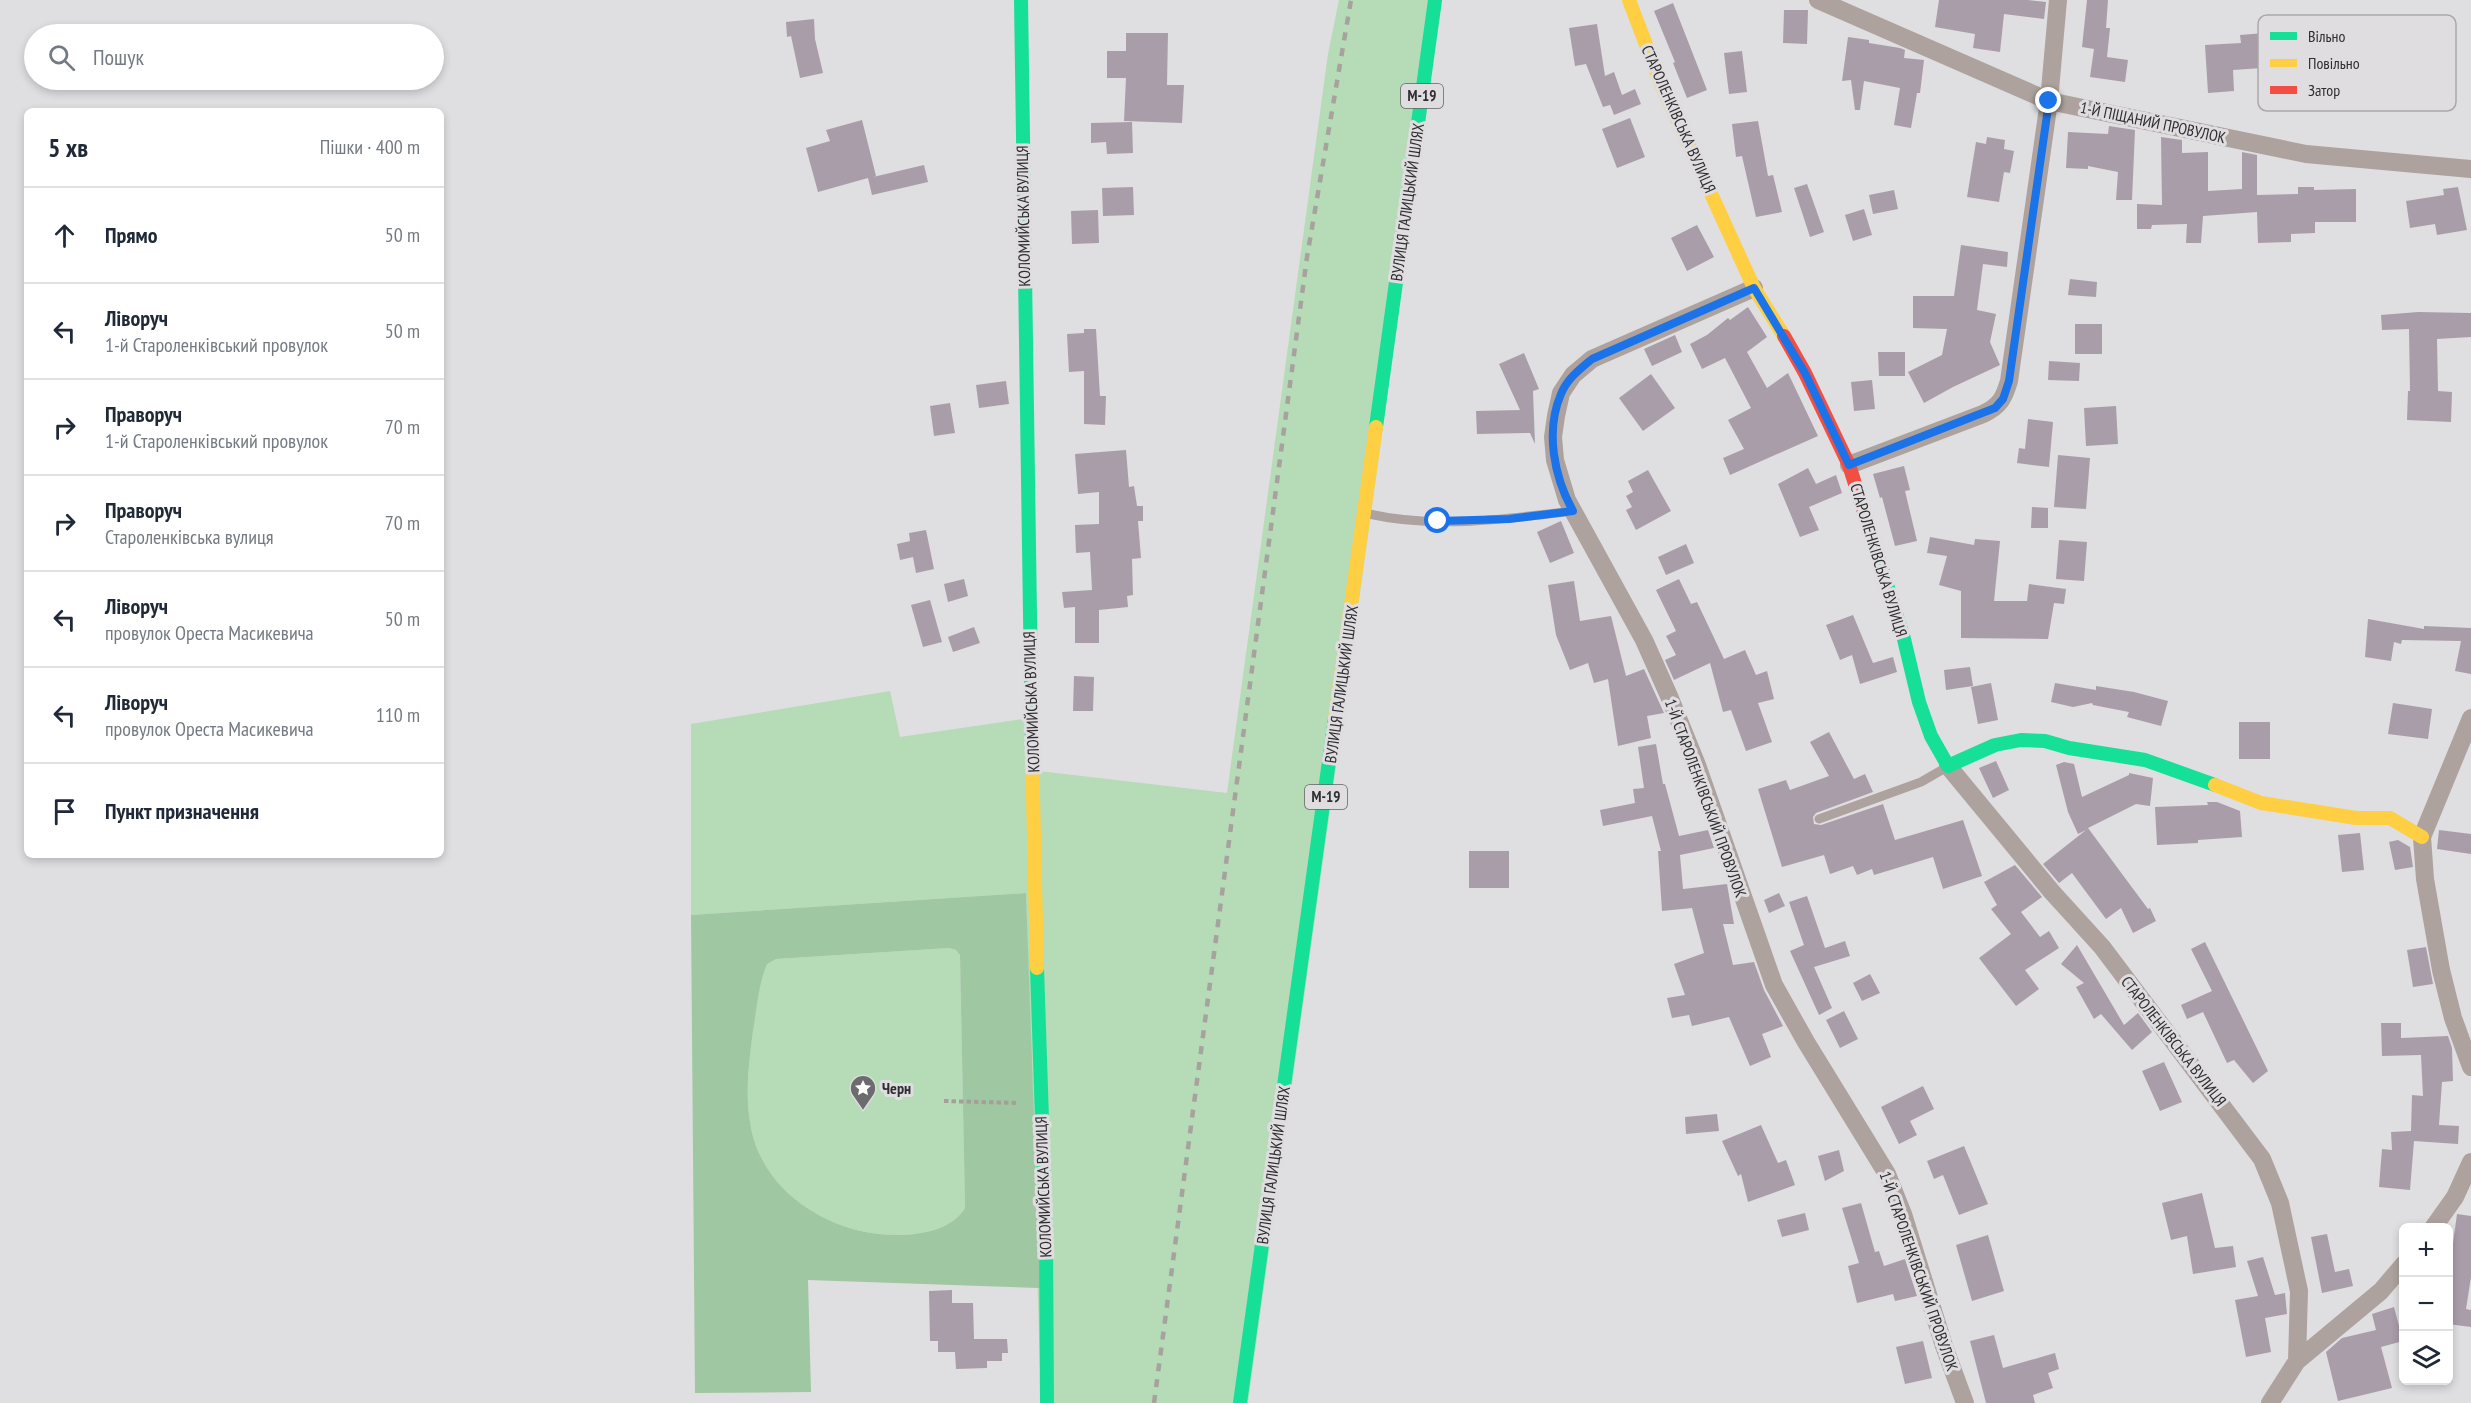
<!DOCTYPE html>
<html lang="uk">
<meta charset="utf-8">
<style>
body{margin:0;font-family:"PT Sans Narrow",sans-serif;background:#f6f6f7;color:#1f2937}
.controls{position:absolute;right:18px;bottom:18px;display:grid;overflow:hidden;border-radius:9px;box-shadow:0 3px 9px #0003}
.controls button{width:54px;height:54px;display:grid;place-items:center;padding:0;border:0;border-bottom:2px solid #e0e1e3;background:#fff;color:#1f2937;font:30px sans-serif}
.stop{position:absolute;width:18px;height:18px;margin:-14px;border:4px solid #1a73e8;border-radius:50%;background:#fff}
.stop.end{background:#1a73e8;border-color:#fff;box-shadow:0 2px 6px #0008}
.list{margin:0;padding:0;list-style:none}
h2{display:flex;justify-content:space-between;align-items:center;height:78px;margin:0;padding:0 24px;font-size:26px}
h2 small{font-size:20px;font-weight:400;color:#747a83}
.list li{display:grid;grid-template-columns:39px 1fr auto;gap:18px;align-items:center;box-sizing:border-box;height:96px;padding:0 24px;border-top:2px solid #e0e1e3}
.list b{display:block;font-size:22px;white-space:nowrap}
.list p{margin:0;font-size:20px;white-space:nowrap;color:#747a83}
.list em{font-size:20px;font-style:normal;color:#747a83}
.icon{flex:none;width:33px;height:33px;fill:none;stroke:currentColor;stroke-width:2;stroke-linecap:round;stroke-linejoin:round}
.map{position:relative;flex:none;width:2471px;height:1403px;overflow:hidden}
.search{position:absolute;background:#fff;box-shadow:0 3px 9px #0003;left:24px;top:24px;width:420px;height:66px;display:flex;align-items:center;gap:15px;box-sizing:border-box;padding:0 21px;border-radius:33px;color:#747a83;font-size:22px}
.panel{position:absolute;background:#fff;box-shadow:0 3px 9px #0003;left:24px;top:108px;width:420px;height:750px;border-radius:9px}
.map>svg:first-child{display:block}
.green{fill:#b5dbb7}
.forest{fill:#9fc7a1;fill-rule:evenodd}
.building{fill:#aa9daa}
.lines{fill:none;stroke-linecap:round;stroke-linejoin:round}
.path{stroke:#a59f9c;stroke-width:4;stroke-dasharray:4.5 3;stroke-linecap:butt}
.lane{stroke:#ada29e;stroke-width:9}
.street{stroke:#ada29e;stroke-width:18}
.fast{stroke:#16e098;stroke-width:14}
.slow{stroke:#ffcf43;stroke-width:14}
.jam{stroke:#f24e42;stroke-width:14}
.rail{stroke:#a8a29f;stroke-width:4.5;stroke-dasharray:8 8;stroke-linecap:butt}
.route{stroke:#1a73e8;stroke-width:8}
.labels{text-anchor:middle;stroke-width:6;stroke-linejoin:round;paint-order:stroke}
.shield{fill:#e0dde1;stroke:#636264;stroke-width:1.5}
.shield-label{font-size:15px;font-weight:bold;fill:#2e2d2f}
.street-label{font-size:16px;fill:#2e2d2f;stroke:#e0dde1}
.poi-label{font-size:16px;font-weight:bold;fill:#2e2d2f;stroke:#e0dde1;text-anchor:start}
.key{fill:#e0dde1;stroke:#aba8ac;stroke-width:1.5}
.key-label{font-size:16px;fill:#2e2d2f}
</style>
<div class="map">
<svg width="2471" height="1403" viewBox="0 0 2471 1403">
<rect width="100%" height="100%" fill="#dfdee0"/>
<path class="green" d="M1339 0H1442L1248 1403H1041L1026 893 691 915V724L890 691 900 737 1037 717 1039 771 1227 793 1328 54Z
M949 948 956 950 960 955 965 1208C952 1229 925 1234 901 1235 834 1237 760 1193 750 1122 745 1092 749 1061 753 1031 756 1008 758 985 766 964L776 959Z"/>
<path class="forest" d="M1026 893 1040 1288 808 1280 811 1392 695 1393 691 915ZM949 948 956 950 960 955 965 1208C952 1229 925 1234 901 1235 834 1237 760 1193 750 1122 745 1092 749 1061 753 1031 757 1008 758 985 767 964L776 959Z"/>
<path class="building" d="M1939 0H2028L2046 2 2044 19 2004 14 2000 52 1973 48 1975 34 1935 27Z
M2087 0H2108L2106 28H2110L2107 57 2128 60 2125 82 2090 77 2094 49 2082 47Z
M1673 3 1707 90 1687 98 1673 63 1675 62 1654 11Z
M1784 10H1808L1807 44 1783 43Z
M814 19 815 39 823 73 800 78 791 36 787 37 786 22Z
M2281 23 2283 31 2304 29 2305 36 2260 50 2262 68 2233 70 2234 91 2208 93 2205 45 2241 43 2240 35 2265 33 2263 29Z
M1597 24 1605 76 1614 72 1622 95 1635 89 1641 104 1614 115 1609 102 1610 105 1603 107 1586 64 1575 66 1569 28Z
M1126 33H1168L1167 85H1184L1182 123 1124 121 1126 78H1107V51H1126Z
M1848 37 1869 40V43L1900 48 1905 50 1904 58 1924 60 1920 93H1917L1911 128 1894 125 1900 88 1864 81 1860 110H1855L1851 80 1842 81Z
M1742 51 1747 92 1729 94 1724 53Z
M1630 118 1645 157 1617 168 1602 129Z
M862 120 876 176 873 177 924 165 928 182 872 195 868 178 818 192 806 148 830 141 826 130Z
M1758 121 1768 176 1773 175 1782 212 1756 217 1742 156 1736 157 1732 124Z
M1132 122 1133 153 1107 154 1106 142 1091 143V123Z
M2109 126 2135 130 2132 200H2116L2118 172 2088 166V169L2066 168 2068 132 2108 134Z
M1987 137 2005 140 2004 149 2014 151 2010 173 2004 172 1999 202 1967 197 1976 142 1986 144Z
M2161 137 2182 140V153L2208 152V191L2242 189V152L2257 155V195L2298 194V187H2314V190L2356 189V222H2315V233L2291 234V242L2258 243 2257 212 2203 216 2201 243H2186L2187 224 2152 225 2151 229H2137V204L2162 205Z
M1807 184 1824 232 1810 237 1794 188Z
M1133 187 1134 215 1103 216 1102 188Z
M2458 187 2467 230 2437 235 2435 224 2410 228 2406 201 2444 195 2443 189Z
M1894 190 1898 209 1873 214 1869 195Z
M1864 209 1872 235 1853 241 1845 215Z
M1098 210 1099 243 1072 244 1071 211Z
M1697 225 1714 257 1687 271 1671 238Z
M1961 245 2008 252 2007 267 1983 264 1977 310 1996 314 1990 342 2000 365 1953 387 1924 403 1908 372 1942 355 1947 329 1913 328V296H1954Z
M2070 279 2097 282 2096 297 2068 295Z
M1748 307 1767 337 1747 352 1767 388 1788 373 1818 436 1730 475 1723 458 1744 449 1728 420 1751 408 1725 358 1702 369 1690 344 1707 335 1728 318 1730 320Z
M2418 312 2471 313V337L2437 339 2438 391 2452 392 2451 422 2407 420 2408 391H2410L2409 329 2382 330 2381 315Z
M2075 324H2102V354H2075Z
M1084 329H1096L1100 396H1106L1105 425 1084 424V371L1069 372 1067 334 1084 333Z
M1675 335 1682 352 1652 366 1644 349Z
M1878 352H1905V376H1879Z
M1524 353 1539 389 1533 391 1535 444 1530 433 1477 434 1476 411 1520 410 1499 364Z
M2049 361 2080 363 2079 381 2048 380Z
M1651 374 1675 408 1643 431 1619 398Z
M1872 380 1875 409 1854 411 1851 382Z
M1006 381 1009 404 979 408 976 385Z
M950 403 955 433 934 436 930 406Z
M2116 406 2118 444 2086 446 2084 408Z
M2028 419 2053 422 2049 467 2017 463 2019 448 2025 449Z
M1126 450 1129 487 1134 486 1137 506H1143V521H1138L1141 558 1132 559 1133 595 1127 596 1128 607 1099 610V643H1075V607L1064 608 1062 592 1092 590 1090 552 1076 553 1075 525 1099 524V492L1078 494 1075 454Z
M2058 455 2090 458 2086 509 2054 507Z
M1904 466 1910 490 1905 491 1917 541 1895 546 1882 497 1880 498 1873 474Z
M1808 468 1816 484 1836 475 1842 493 1809 507 1819 530 1800 537 1778 484Z
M1648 470 1671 511 1636 530 1626 510 1632 507 1626 496 1633 492 1628 481Z
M2032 507 2048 508V528H2031Z
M1561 521 1574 553 1550 563 1537 532Z
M926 530 934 569 916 573 913 557 900 560 897 544 910 541 909 533Z
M1930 537 1974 545 1975 539 2000 541 1994 601H2027L2029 584 2066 589 2064 604 2054 603 2048 639 1961 638V591L1939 585 1947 556 1927 553Z
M2059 540 2087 542 2084 581 2056 579Z
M1686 544 1694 563 1666 575 1658 557Z
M964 579 968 596 948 602 944 584Z
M1679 579 1691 604 1697 602 1724 659 1745 650 1756 675 1767 671 1774 699 1758 703 1772 742 1746 751 1731 710 1723 712 1710 663 1674 680 1665 660 1676 655 1666 636 1676 631 1656 590Z
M1574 581 1580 621 1611 616 1626 676 1644 669 1664 713 1647 716 1651 738 1618 746 1608 679 1594 683 1588 663 1570 670 1556 635 1548 585Z
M930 600 942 642 923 647 911 605Z
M1853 615 1873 663 1893 657 1897 672 1860 684 1852 655 1840 660 1826 625Z
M2368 619 2424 629V626L2471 628V674L2455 671 2461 641 2402 640 2401 644 2394 642 2391 661 2365 657Z
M974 627 980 643 953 652 948 637Z
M1970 667 1973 686 1946 690 1944 670Z
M1074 676 1094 677 1093 711H1073Z
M1991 683 1998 720 1978 724 1971 687Z
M2055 683 2096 690V686L2134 692 2168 701 2161 726 2127 717 2129 712 2093 705 2092 703 2073 707 2051 702Z
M2393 703 2432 709 2428 739 2388 734Z
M2239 722H2270V759H2239Z
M1829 732 1854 779 1865 774 1873 792 1816 813 1813 817 1814 824 1821 825 1883 804 1895 840 1963 820 1982 876 1943 889 1933 857 1874 875 1872 869 1857 875 1853 866 1830 874 1824 855 1782 867 1758 789 1786 780 1790 790 1829 776 1810 742Z
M1656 744 1663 784H1665L1679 836 1708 830 1714 848 1680 855 1683 889 1727 884 1734 924H1723L1733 965 1754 962 1764 990 1783 1026 1762 1034 1771 1057 1750 1066 1729 1017 1692 1026 1689 1015 1672 1018 1667 998 1685 995 1674 964 1704 953 1692 908 1662 911 1658 851H1661L1652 816 1603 826 1600 810 1635 803 1633 789 1644 788 1638 747Z
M1996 761 2009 790 1993 798 1979 768Z
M2064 762 2074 764 2082 797 2129 775V773L2153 778 2150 806 2136 804 2088 828 2148 909 2150 908 2156 921 2133 933 2121 908 2106 919 2072 873 2059 883 2043 864 2086 830 2078 834 2068 812 2056 765Z
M2207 802H2217L2240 811 2242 837 2198 840V843L2157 845 2155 807 2208 805Z
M2439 830 2471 834V854L2437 849Z
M2360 833 2364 870 2342 872 2338 835Z
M2398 840 2410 847 2413 867 2395 870 2389 842Z
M1469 851H1509V888H1469Z
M2015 865 2042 897 2021 912 2040 937 2049 931 2059 948 2025 970 2039 989 2016 1006 1979 958 2011 934 1991 909 1997 905 1984 882Z
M1779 893 1785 906 1769 913 1764 900Z
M1807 896 1825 948 1845 941 1850 956 1814 967 1832 1008 1819 1015 1790 951 1804 945 1789 902Z
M2205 942 2268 1071 2253 1083 2234 1060 2227 1063 2203 1012 2187 1019 2181 1005 2212 991 2191 949Z
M2077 945 2124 1025 2138 1013 2152 1032 2132 1050 2101 1014 2094 1019 2076 987 2084 983 2061 964Z
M2426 947 2433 984 2413 987 2407 950Z
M1870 974 1880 993 1862 1001 1853 983Z
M1844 1011 1858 1039 1840 1048 1826 1020Z
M2381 1023H2401V1038L2448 1036 2452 1048 2453 1081 2442 1082 2439 1125 2459 1126 2458 1144 2414 1141 2410 1190 2379 1187 2382 1149 2392 1150 2391 1132 2411 1131 2412 1095 2423 1096 2421 1055 2382 1056Z
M2164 1062 2182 1102 2160 1111 2142 1071Z
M1923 1086 1934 1109 1910 1121 1917 1135 1899 1144 1881 1107Z
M1717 1114 1719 1131 1686 1134 1685 1117Z
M1761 1125 1778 1163 1786 1160 1795 1185 1748 1202 1741 1174 1738 1176 1722 1141Z
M1964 1146 1988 1204 1959 1215 1943 1175 1934 1179 1927 1161Z
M1839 1150 1844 1171 1825 1181 1818 1156Z
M2202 1193 2215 1248 2233 1246 2236 1267 2193 1274 2187 1236 2171 1240 2162 1203Z
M1861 1203 1875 1252 1879 1251 1884 1266 1905 1259 1917 1296 1895 1301 1893 1294 1857 1303 1848 1266 1859 1263 1842 1208Z
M1805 1213 1809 1230 1782 1237 1777 1220Z
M2457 1214 2471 1216V1277L2466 1309 2471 1310V1327L2448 1324V1280Z
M2327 1234 2335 1272 2349 1269 2353 1286 2322 1293 2311 1237Z
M1988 1235 2004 1291 1972 1301 1956 1245Z
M2263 1257 2275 1295 2285 1293 2287 1314 2265 1318 2271 1352 2246 1357 2235 1300 2258 1296 2247 1261Z
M952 1290V1303H973L974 1339H1007L1008 1353H1002V1361H987V1368L956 1369 955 1352H938V1341H930L929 1291Z
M2394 1307 2403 1341 2381 1347 2392 1388 2338 1401 2326 1352 2342 1338 2376 1330 2372 1314Z
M1994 1335 2003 1368 2055 1353 2059 1369 2048 1373 2053 1388 2033 1395 2035 1403H1986L1970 1341Z
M1923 1341 1932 1378 1905 1384 1896 1347Z"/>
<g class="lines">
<path class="path" d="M944 1101 1018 1103"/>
<path class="lane" d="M1369 514C1435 529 1506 519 1573 511
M1819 819 1921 782 1947 767"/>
<path class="street" d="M1818 0 2049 101 2306 154 2471 169
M1754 288 1592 359 1573 375 1561 393 1556 416 1553 437 1555 460 1567 500 1644 640 1669 696 1697 765 1774 985 1806 1042 1887 1174 1903 1214 1944 1346 1965 1403
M1849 465 1983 414C2000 406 2004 398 2009 381L2049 101 2058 0
M2471 718 2422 837 2425 879 2441 970 2453 1018 2471 1067
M1948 766 2052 892 2102 947 2262 1159 2280 1203 2299 1291 2297 1361
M2433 1228 2455 1197 2471 1162
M2270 1403 2297 1361 2381 1291 2404 1264"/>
<path class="fast" d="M1021 0 1032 751
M1376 427 1435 0
M1872 537 1903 635 1919 702 1931 736 1948 766 1995 745 2021 740 2045 741 2069 748 2145 760 2215 785
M1037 968 1046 1240 1047 1403
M1240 1403 1335 718"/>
<path class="slow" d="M1629 0 1661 84 1754 288 1784 336
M1335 718 1376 427
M1032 751 1037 968
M2215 785 2261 803 2356 818H2390L2422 837"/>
<path class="jam" d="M1784 336 1805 373 1849 465 1872 537"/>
<path class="rail" d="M1154 1403 1307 257 1351 0"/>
</g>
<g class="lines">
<path class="route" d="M1438 521 1509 519 1573 511C1554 477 1545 431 1561 394 1567 379 1580 369 1592 359L1754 288 1805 373 1849 465 1995 408 2003 399 2009 381 2049 101"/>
</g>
<defs>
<g id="sight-pin" transform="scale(1.35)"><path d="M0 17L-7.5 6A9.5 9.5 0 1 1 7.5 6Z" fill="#6c6b6d" stroke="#e0dde1"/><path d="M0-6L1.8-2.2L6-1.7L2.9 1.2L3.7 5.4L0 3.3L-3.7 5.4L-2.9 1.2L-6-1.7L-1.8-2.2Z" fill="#fff"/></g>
</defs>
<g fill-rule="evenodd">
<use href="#sight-pin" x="863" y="1088"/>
</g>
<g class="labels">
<g class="shield">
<rect x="1401" y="84" width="42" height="24" rx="4.5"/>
<rect x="1305" y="785" width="42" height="24" rx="4.5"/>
</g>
<g class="shield-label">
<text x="1422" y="101">М-19</text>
<text x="1326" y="802">М-19</text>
</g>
<g class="street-label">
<text transform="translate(1679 119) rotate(66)" y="6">СТАРОЛЕНКІВСЬКА ВУЛИЦЯ</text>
<text transform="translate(2153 122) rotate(12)" y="6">1-Й ПІЩАНИЙ ПРОВУЛОК</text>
<text transform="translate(1407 202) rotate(-82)" y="6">ВУЛИЦЯ ГАЛИЦЬКИЙ ШЛЯХ</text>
<text transform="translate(1023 216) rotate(-91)" y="6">КОЛОМИЙСЬКА ВУЛИЦЯ</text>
<text transform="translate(1879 560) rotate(73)" y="6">СТАРОЛЕНКІВСЬКА ВУЛИЦЯ</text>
<text transform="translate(1341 684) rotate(-82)" y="6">ВУЛИЦЯ ГАЛИЦЬКИЙ ШЛЯХ</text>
<text transform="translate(1031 702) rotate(-92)" y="6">КОЛОМИЙСЬКА ВУЛИЦЯ</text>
<text transform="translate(1706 798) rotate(70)" y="6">1-Й СТАРОЛЕНКІВСЬКИЙ ПРОВУЛОК</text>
<text transform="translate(2174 1041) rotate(52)" y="6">СТАРОЛЕНКІВСЬКА ВУЛИЦЯ</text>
<text transform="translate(1273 1165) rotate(-82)" y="6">ВУЛИЦЯ ГАЛИЦЬКИЙ ШЛЯХ</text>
<text transform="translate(1043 1187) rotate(-92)" y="6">КОЛОМИЙСЬКА ВУЛИЦЯ</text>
<text transform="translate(1919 1271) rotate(71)" y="6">1-Й СТАРОЛЕНКІВСЬКИЙ ПРОВУЛОК</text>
</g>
<g class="poi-label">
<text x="882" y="1094">Черн</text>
</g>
</g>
<rect x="2258" y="15" width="198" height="96" rx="9" class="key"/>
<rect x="2270" y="32" width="27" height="8" fill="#16e098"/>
<rect x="2270" y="59" width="27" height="8" fill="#ffcf43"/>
<rect x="2270" y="86" width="27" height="8" fill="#f24e42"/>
<g class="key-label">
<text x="2308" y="42">Вільно</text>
<text x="2308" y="69">Повільно</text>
<text x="2308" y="96">Затор</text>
</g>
</svg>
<div class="controls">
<button>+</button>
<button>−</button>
<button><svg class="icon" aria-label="layers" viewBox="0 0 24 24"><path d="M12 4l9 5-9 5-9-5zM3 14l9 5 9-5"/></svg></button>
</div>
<div class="stop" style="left:1438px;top:521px"></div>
<div class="stop end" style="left:2049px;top:101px"></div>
<div class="search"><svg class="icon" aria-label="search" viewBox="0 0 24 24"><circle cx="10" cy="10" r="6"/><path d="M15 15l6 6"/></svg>Пошук</div>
<section class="panel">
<h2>5 хв<small>Пішки · 400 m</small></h2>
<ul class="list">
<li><svg class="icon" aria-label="ahead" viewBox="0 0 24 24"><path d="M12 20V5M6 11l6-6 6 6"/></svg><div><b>Прямо</b></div><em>50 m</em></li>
<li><svg class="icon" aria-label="left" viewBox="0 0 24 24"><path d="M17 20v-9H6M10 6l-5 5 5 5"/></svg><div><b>Ліворуч</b><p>1-й Староленківський провулок</p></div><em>50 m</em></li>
<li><svg class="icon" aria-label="right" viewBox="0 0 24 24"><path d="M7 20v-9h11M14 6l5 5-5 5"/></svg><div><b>Праворуч</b><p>1-й Староленківський провулок</p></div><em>70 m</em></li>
<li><svg class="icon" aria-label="right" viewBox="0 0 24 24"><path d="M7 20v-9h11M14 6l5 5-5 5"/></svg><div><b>Праворуч</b><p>Староленківська вулиця</p></div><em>70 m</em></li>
<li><svg class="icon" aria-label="left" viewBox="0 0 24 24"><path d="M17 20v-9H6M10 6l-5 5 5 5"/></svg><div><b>Ліворуч</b><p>провулок Ореста Масикевича</p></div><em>50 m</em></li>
<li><svg class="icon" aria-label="left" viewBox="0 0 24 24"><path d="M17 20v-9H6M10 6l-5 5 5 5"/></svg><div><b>Ліворуч</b><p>провулок Ореста Масикевича</p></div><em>110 m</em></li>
<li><svg class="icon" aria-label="arrive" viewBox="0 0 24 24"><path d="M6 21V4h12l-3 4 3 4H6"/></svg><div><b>Пункт призначення</b></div></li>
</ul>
</section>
</div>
